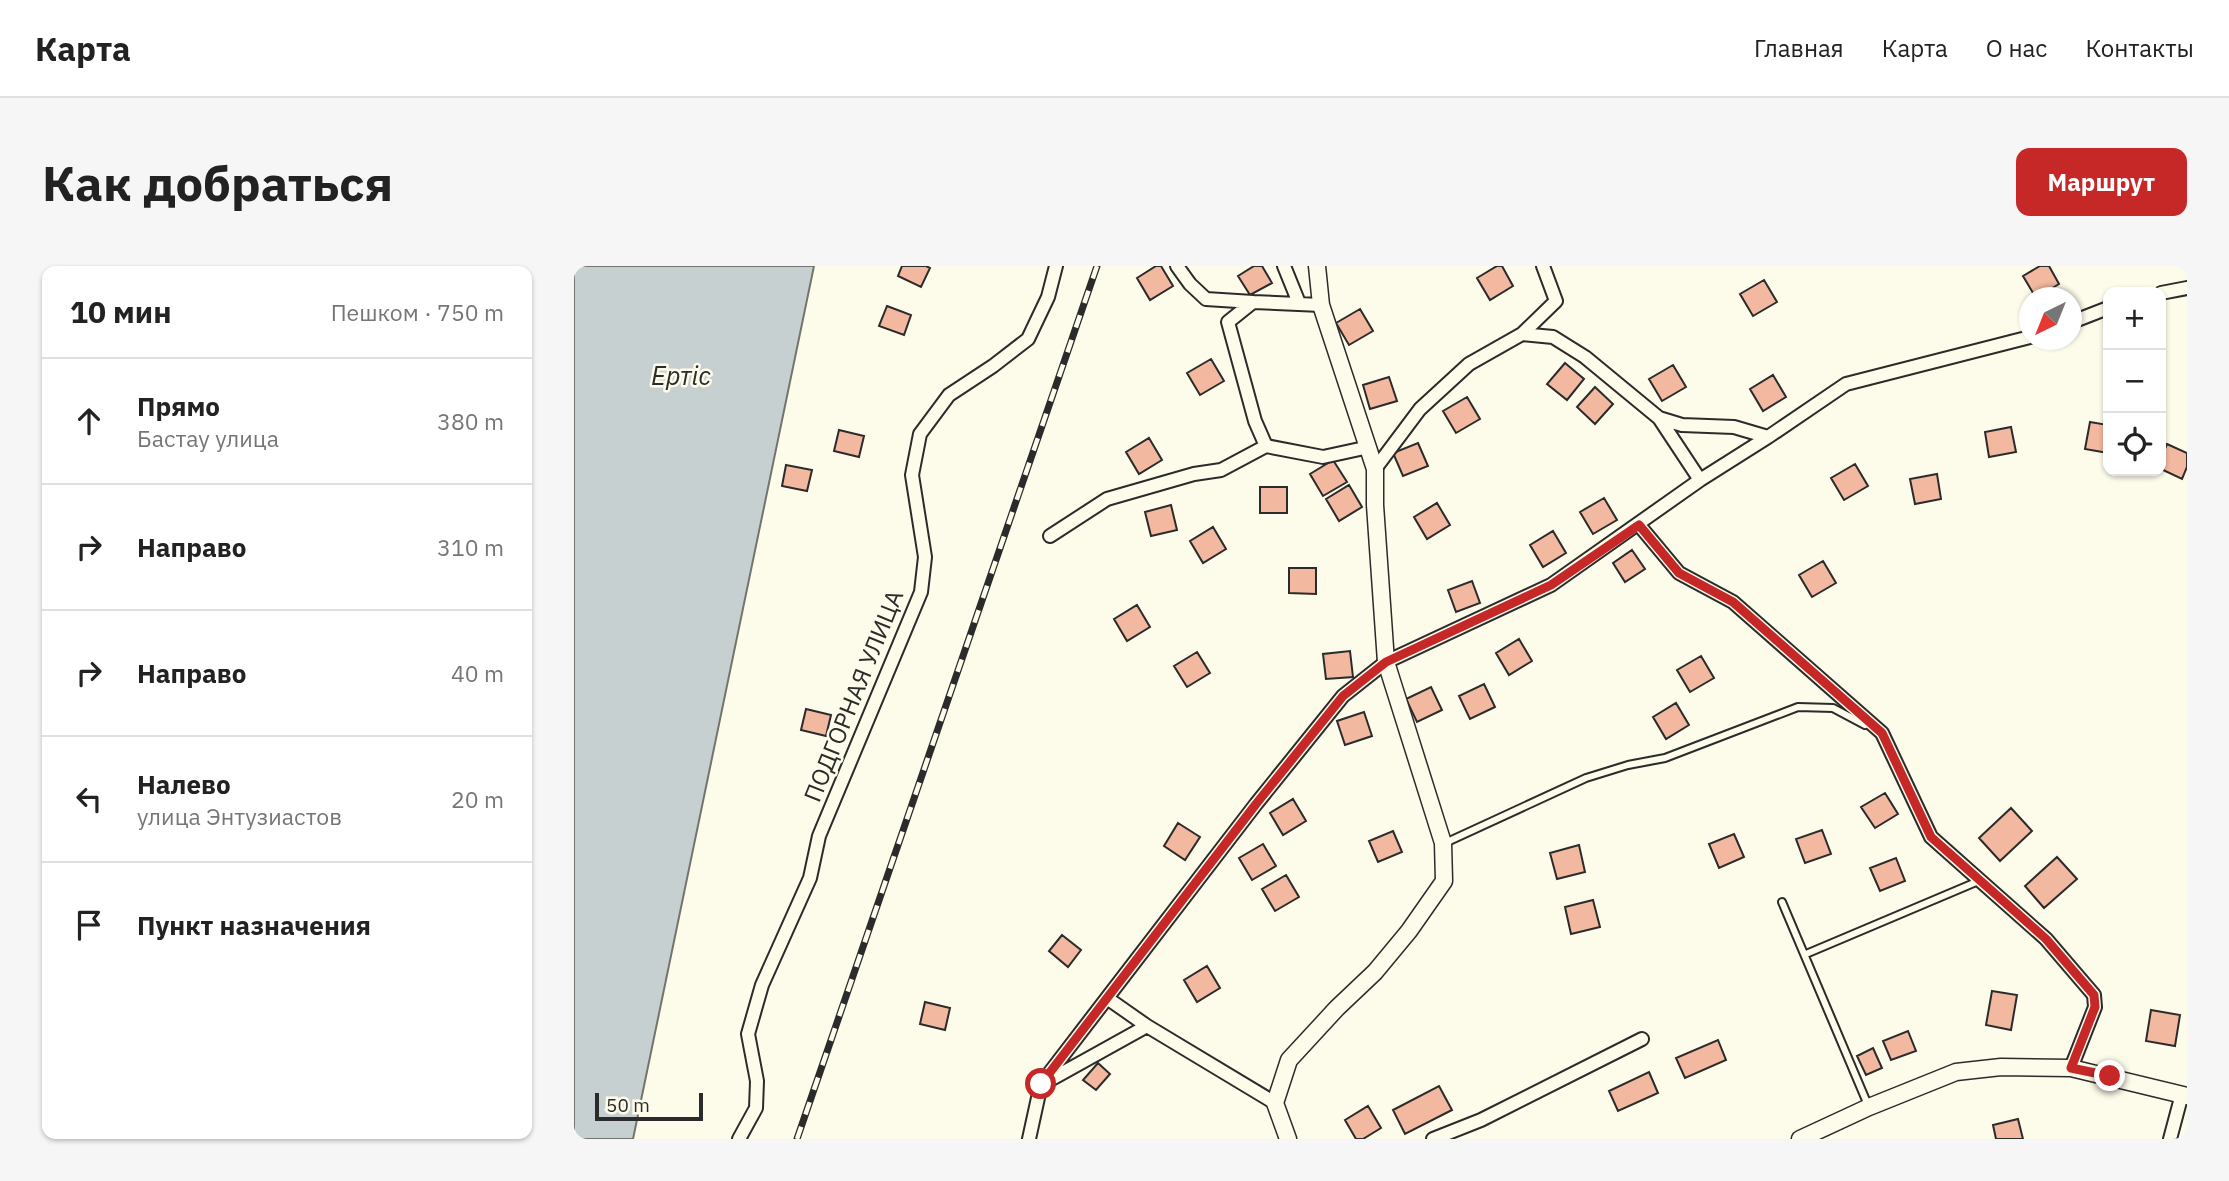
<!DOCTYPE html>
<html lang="ru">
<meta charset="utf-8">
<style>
body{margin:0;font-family:"IBM Plex Sans",sans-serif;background:#f6f6f6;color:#222}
.controls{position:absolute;right:21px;top:21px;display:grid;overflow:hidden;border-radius:14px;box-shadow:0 2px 5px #0004}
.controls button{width:63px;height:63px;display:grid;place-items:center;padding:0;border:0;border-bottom:2px solid #e0e0e0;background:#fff;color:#222;font:35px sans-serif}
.compass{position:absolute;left:1445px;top:21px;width:63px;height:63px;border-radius:50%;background:#fff;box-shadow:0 2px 5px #0004;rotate:223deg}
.scale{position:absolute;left:21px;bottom:18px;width:108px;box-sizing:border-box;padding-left:7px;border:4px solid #2b2b2b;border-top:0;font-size:19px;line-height:24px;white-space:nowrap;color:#2b2b2b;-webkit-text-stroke:5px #fdfbea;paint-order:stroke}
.stop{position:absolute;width:21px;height:21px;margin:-16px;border:5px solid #c62828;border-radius:50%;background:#fff}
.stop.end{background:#c62828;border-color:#fff;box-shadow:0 2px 7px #0008}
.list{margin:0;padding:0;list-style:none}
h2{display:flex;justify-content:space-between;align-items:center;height:91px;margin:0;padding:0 28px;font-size:30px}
h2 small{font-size:23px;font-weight:400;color:#767676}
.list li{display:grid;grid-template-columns:46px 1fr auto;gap:21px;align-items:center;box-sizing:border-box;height:126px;padding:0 28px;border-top:2px solid #e0e0e0}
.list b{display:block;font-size:26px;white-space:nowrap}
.list p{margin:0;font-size:23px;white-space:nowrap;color:#767676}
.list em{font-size:23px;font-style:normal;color:#767676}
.icon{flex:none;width:38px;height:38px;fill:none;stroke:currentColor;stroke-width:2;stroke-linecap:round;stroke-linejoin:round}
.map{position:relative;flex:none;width:1613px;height:873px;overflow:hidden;border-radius:14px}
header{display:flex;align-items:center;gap:42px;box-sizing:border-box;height:98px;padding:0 35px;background:#fff;border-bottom:2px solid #e0e0e0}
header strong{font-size:33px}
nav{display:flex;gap:38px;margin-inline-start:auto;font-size:24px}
.intro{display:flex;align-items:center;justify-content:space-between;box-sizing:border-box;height:168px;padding:0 42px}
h1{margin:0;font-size:49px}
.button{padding:18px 32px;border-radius:14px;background:#c62828;color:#fff;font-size:24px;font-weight:700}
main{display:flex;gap:42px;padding:0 42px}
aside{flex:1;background:#fff;border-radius:14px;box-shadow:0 2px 5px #0004}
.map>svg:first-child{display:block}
.water{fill:#c7d0d0;stroke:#74746e;stroke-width:2}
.building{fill:#f2b8a0;stroke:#2b2b2b;stroke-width:2}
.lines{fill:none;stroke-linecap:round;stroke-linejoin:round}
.service-casing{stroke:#2b2b2b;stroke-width:10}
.minor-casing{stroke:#2b2b2b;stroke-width:16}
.tertiary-casing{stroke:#2b2b2b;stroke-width:19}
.service{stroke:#fdfbea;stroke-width:6}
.minor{stroke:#fdfbea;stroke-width:12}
.tertiary{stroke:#fdfbea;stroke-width:16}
.rail-casing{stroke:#2b2b2b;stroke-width:7}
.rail{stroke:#fdfbea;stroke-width:4.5;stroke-dasharray:13;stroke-linecap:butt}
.route{stroke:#c62828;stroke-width:9}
.labels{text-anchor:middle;stroke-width:5;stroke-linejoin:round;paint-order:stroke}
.street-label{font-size:24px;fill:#2b2b2b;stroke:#fdfbea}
.water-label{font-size:26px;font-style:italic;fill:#2b2b2b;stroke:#fdfbea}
</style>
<header>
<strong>Карта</strong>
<nav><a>Главная</a><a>Карта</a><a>О нас</a><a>Контакты</a></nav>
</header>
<div class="intro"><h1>Как добраться</h1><a class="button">Маршрут</a></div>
<main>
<aside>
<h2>10 мин<small>Пешком · 750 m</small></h2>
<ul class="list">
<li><svg class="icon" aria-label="ahead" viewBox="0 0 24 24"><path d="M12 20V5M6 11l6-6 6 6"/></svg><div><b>Прямо</b><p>Бастау улица</p></div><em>380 m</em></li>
<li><svg class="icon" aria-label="right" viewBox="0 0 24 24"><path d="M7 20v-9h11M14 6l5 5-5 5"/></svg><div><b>Направо</b></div><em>310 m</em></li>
<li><svg class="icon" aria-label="right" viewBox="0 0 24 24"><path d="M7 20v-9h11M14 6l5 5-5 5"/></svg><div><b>Направо</b></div><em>40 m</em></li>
<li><svg class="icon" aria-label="left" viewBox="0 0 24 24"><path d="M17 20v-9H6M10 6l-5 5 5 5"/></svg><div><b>Налево</b><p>улица Энтузиастов</p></div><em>20 m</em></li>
<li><svg class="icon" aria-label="arrive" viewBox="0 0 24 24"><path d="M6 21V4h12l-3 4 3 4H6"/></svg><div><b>Пункт назначения</b></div></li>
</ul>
</aside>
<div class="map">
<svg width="1613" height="873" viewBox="0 0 1613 873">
<rect width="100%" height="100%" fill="#fdfbea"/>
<path class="water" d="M0 0H240L59 873H0Z"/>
<path class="building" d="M328 0H352L356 2 347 21 324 10Z
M582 0H587L599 20 576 34 563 12Z
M680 0H688L698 17 676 29 664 10Z
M923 0H928L939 20 916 34 903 12Z
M1466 0H1475L1485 18 1462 32 1449 10Z
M1190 14 1203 36 1179 50 1166 28Z
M313 40 337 49 330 69 305 60Z
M786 43 799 65 775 79 762 57Z
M637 93 650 115 626 129 613 107Z
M991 97 1010 113 993 134 973 118Z
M1099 99 1112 121 1088 135 1075 113Z
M1199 109 1212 131 1189 145 1176 123Z
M815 111 823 135 796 143 789 119Z
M1021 121 1039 138 1021 158 1003 141Z
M893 131 906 153 882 167 869 145Z
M1516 156 1534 159V187L1511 183Z
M1437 161 1442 186 1415 191 1411 166Z
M265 164 290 170 285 191 260 185Z
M575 172 588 194 565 208 552 186Z
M844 177 854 200 829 210 819 187Z
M1593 178 1613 187V201L1608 213 1587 203V192Z
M759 194 773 216 749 230 736 208Z
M1281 198 1294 220 1270 234 1257 212Z
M212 199 238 204 233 225 208 220Z
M1363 208 1367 233 1341 238 1336 213Z
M775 219 788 241 765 255 752 233Z
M686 221H713V247H686Z
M1030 232 1043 254 1019 268 1006 246Z
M863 237 876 259 853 273 840 251Z
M597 239 603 264 577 270 571 246Z
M639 261 652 283 629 297 616 275Z
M979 265 992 287 969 301 956 279Z
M1058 284 1071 303 1051 316 1039 297Z
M1249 295 1262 317 1238 331 1225 309Z
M715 302H742V328L715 327Z
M898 315 906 337 882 346 874 324Z
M563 339 576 361 553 375 540 353Z
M945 373 958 395 935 409 922 387Z
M776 385 779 411 752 413 749 388Z
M623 386 636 407 613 421 600 400Z
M1127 390 1140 412 1116 426 1103 404Z
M910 418 921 441 896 453 885 430Z
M857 421 868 444 843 456 832 433Z
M1102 437 1115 459 1092 473 1079 451Z
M232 443 257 449 252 470 227 464Z
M790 446 798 470 771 479 763 455Z
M1311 527 1324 548 1301 562 1287 541Z
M719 533 732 555 709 569 696 547Z
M1437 542 1458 565 1426 595 1405 572Z
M604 557 626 571 611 594 590 580Z
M1248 564 1257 588 1231 597 1222 573Z
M819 565 828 586 804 596 795 575Z
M1160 568 1170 591 1145 602 1135 578Z
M689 578 702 600 678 614 665 592Z
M1005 579 1011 606 983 613 976 587Z
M1483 591 1503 613 1470 642 1451 620Z
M1322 592 1331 615 1306 625 1296 602Z
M712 609 725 631 701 645 688 623Z
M1019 634 1026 661 997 668 991 641Z
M488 669 507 684 494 701 475 685Z
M633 700 646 722 623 736 610 714Z
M1418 725 1443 729 1437 764 1412 759Z
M351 736 376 742 371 764 346 758Z
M1577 744 1606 749 1601 780 1572 775Z
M1334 765 1342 785 1317 794 1309 775Z
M1144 774 1152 794 1111 812 1102 792Z
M1299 782 1308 802 1292 809 1283 790Z
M524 797 536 808 522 824 509 814Z
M1075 806 1084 827 1044 845 1035 825Z
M865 820 878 844 831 868 819 844Z
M794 840 807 862 789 873H782L771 854Z
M1444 853 1449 873H1422L1419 859Z"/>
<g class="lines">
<g class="service-casing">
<path id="service" d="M871 577 1012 512 1054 499 1091 492 1224 441 1259 442 1291 459
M1208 636 1294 839
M1232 688 1407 614"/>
</g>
<g class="minor-casing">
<path id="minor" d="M603 0 616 18 632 33 679 36
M710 0 725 37
M1587 27 1613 22
M1498 56 1534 42
M948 68 982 35 969 0
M1085 152 1108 159 1160 161 1194 171
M692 180 681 155 654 56 679 36 747 39
M801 203 846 143 895 98 948 68 979 71 1011 91 1085 152 1126 214
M1065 259 1105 307 1159 336 1308 467 1357 571 1472 673 1520 729 1521 741 1497 802
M476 270 533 233 620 208 647 204 692 180 749 191 795 181
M533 732 573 760
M474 815 573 760 701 837
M165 873 182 842 183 815 174 768 188 719 236 612 245 570 347 326 351 291 338 209 346 168 375 129 419 100 454 73 474 31 482 0
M455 873 467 818 682 538 769 430 812 396 977 319 1126 214 1194 171 1272 118 1456 71
M859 873 907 854 1068 773
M1596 873 1608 828"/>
</g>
<g class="tertiary-casing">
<path id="tertiary" d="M714 873 701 837 715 794 763 742 801 706 835 665 870 615 869 577 812 396 801 239V203L747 39 743 0
M1226 873 1295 841 1382 806 1427 801 1497 802 1613 830"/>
</g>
<use href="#service" class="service"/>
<use href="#minor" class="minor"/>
<use href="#tertiary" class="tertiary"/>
<g class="rail-casing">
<path id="rail" d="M223 873 523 0"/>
</g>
<use href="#rail" class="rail"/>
</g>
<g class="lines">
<path class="route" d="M467 818 682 538 769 430 812 396 977 319 1065 259 1105 307 1159 336 1308 467 1357 571 1472 673 1520 729 1521 741 1497 802 1536 810"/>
</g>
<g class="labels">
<g class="street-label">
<text transform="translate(280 430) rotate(-68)" y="8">ПОДГОРНАЯ УЛИЦА</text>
</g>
<g class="water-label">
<text x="107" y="119">Ертіс</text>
</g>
</g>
</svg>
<div class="controls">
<button>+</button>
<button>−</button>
<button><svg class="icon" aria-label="locate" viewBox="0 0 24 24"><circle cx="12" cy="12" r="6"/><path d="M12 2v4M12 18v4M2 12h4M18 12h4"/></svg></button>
</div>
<svg class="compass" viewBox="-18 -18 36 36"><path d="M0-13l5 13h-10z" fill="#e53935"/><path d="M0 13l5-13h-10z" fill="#767676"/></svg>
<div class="scale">50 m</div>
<div class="stop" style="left:467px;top:818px"></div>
<div class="stop end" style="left:1536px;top:810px"></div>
</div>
</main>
